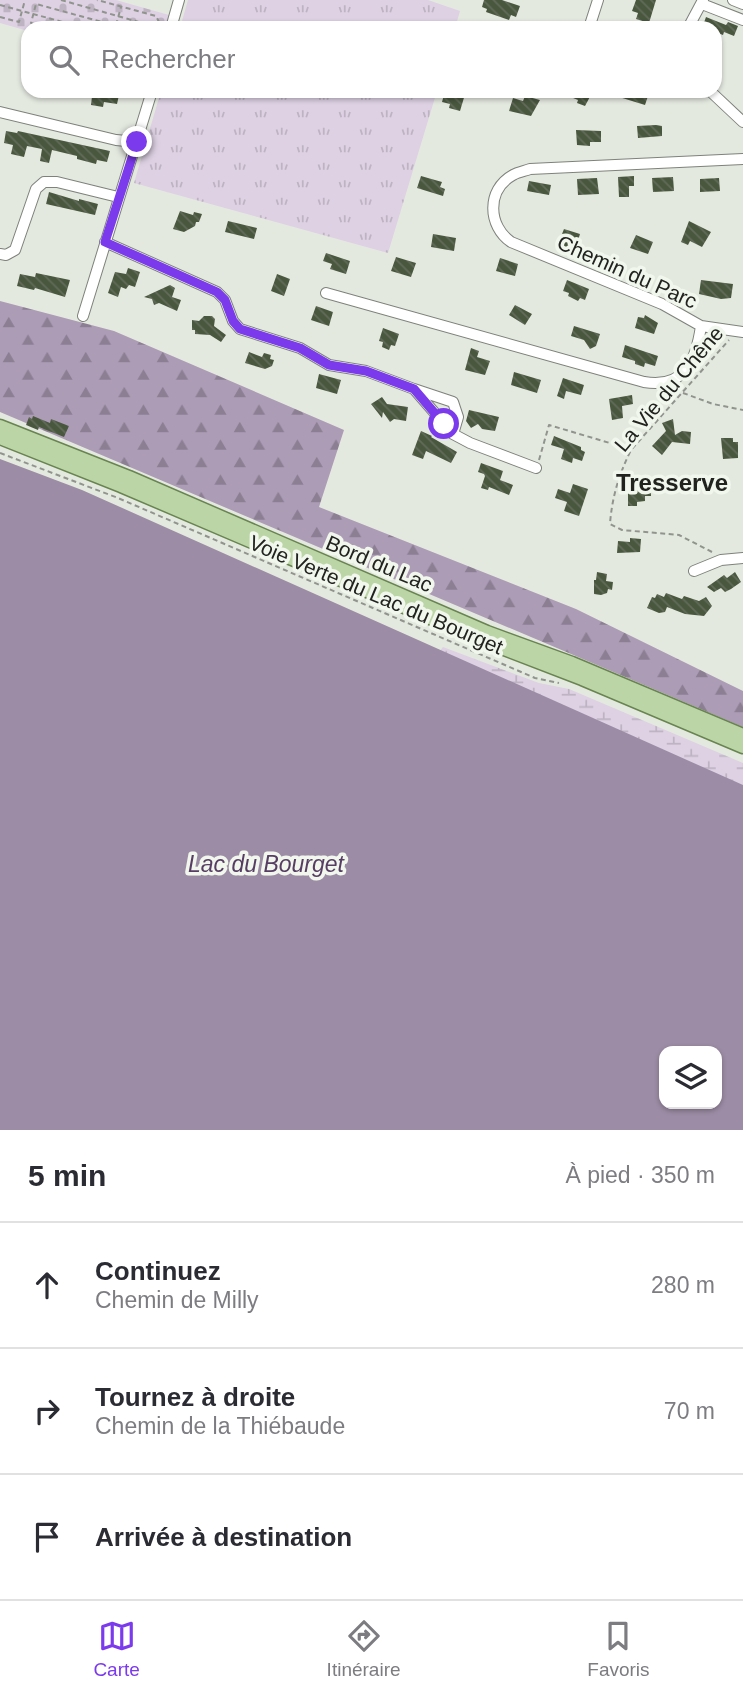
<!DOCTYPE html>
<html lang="fr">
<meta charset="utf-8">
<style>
body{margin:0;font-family:Helvetica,sans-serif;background:#f2f2f3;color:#2b2b33}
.controls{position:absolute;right:21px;bottom:21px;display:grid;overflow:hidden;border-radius:14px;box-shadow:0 2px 5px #0004}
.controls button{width:63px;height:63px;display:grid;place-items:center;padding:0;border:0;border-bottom:2px solid #e1e1e2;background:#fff;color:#2b2b33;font:35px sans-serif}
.stop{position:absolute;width:21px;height:21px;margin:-16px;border:5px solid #7c3aed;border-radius:50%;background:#fff}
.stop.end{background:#7c3aed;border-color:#fff;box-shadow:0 2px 7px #0008}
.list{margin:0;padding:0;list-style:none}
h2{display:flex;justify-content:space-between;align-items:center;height:91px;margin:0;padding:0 28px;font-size:30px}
h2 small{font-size:23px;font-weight:400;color:#7c7c81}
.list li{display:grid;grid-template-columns:46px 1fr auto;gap:21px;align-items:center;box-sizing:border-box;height:126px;padding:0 28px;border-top:2px solid #e1e1e2}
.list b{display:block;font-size:26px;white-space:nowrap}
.list p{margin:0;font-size:23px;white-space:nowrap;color:#7c7c81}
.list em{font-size:23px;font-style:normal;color:#7c7c81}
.icon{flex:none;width:38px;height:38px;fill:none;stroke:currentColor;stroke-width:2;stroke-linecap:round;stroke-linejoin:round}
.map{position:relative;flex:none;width:743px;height:1130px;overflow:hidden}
.search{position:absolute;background:#fff;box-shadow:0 2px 5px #0004;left:21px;right:21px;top:21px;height:77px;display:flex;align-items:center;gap:18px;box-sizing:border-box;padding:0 24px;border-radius:21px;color:#7c7c81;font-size:26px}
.sheet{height:469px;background:#fff}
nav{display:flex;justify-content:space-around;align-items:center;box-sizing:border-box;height:98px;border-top:2px solid #e1e1e2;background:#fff;font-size:19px;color:#7c7c81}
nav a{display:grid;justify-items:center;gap:4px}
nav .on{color:#7c3aed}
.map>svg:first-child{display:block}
.grass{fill:url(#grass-tufts)}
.forest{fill:url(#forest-firs)}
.wetland{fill:url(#wetland-marsh)}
.cemetery{fill:url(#cemetery-stones)}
.water{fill:#9c8ca5;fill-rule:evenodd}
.building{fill:url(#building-back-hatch)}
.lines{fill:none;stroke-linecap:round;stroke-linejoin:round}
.minor-casing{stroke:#7d827a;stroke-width:12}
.major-casing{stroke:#688450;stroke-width:15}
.path{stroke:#90948d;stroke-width:2;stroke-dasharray:5 3.5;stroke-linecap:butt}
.minor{stroke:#fff;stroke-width:10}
.major{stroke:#bcd5a6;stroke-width:12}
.route{stroke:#7c3aed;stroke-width:9}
.labels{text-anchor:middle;stroke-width:7;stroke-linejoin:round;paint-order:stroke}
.street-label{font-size:21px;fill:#21231f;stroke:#f1f7ed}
.water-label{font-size:23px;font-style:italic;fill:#573d64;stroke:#f1f7ed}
.quarter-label{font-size:24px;font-weight:bold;fill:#21231f;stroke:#f1f7ed}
</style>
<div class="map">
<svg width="743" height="1130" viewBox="0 0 743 1130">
<defs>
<pattern id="grass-tufts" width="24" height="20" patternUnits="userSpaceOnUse" patternTransform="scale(1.75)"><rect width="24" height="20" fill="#ddd1e3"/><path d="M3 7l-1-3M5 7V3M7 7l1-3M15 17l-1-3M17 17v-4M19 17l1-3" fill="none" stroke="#bdb3c2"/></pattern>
<pattern id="forest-firs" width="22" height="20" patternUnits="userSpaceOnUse" patternTransform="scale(1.75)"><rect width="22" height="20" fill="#ad9cb6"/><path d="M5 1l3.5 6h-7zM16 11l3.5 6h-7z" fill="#8c7f93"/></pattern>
<pattern id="wetland-marsh" width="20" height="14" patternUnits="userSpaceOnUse" patternTransform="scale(1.75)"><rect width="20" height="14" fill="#ddd1e3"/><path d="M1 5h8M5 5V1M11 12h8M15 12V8" fill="none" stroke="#bdb3c2"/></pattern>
<pattern id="cemetery-stones" width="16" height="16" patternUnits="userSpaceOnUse" patternTransform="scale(1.75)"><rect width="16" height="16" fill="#ddd1e3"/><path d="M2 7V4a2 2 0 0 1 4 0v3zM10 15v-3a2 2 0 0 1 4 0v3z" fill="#bdb3c2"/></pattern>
<pattern id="building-back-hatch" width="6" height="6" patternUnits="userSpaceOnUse" patternTransform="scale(1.75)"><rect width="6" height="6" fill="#4a573f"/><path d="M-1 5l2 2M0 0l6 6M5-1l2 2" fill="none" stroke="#616b58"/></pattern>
</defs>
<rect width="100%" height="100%" fill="#e4e9e0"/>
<path class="grass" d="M188 0H428L460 11 455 28H180Z
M161 91H437L388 253 134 183Z"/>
<path class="forest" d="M0 301 114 331 344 430 319 507 576 609 743 691V727L0 412Z"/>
<path class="wetland" d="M443 647 539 683 569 689 743 763V848L432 661Z"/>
<path class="cemetery" d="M0 0H116L169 15 165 28H28V31L0 23Z"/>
<path class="water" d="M0 459 82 490 743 785V1130H0ZM664 1051H717V1104H664Z"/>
<path class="building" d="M484 0H502L520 6 516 17 511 15 509 20 486 12 487 9 482 7Z
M636 0H656L649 23 636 19 638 13 632 11Z
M706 17 726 25 728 22 738 26 734 36 724 32 723 35 715 32V28H702Z
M96 91H120L117 104 104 102 103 107 91 105 92 96H95Z
M445 91H466L460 111 449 108 450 104 442 102Z
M556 91H587L592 93 585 106 577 103 578 100Z
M610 91H645L649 93 645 105 619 97Z
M525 96 540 100 531 116 509 111 513 98 523 101Z
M656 125 662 126V136L638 138 637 126Z
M576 130 601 131V142H590V146L577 145Z
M6 131 17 133 18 131 110 151 107 162 97 160 96 164 77 159V156L52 150 49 163 40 161 42 149 27 146 24 157 11 154 13 145 4 143Z
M421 176 442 182 440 187 445 189 443 196 417 188Z
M634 176V186H629V197H619L618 177Z
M673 177 674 191 653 192 652 178Z
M597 178 599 194 578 195 577 179Z
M719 178 720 191 700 192V179Z
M529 181 551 185 549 195 527 191Z
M49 192 79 201V199L98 204 95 215 46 204Z
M180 211 193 215 194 212 202 214 199 222H196L195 226 184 232 173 229Z
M228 221 257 228 254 239 225 232Z
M689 221 711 232 702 247 690 241 688 245 681 242Z
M564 229 580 234 575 250 558 244Z
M433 234 456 238 454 251 431 247Z
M636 235 653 242 648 254 630 248Z
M326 253 350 261 346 274 330 269 332 264 323 261Z
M396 257 416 263 411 277 391 271Z
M500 258 518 264 515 276 496 271Z
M128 268 140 272 135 287 129 285 126 289 121 287 118 297 108 293 115 272 126 274Z
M36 273 70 280 65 297 35 288 34 290 17 286 20 274 35 277Z
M277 274 290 279 284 296 271 291Z
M567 280 589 289 585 300 580 298 578 301 568 296 569 293 563 291Z
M701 280 733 284 731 298 721 299 699 294Z
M170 285 175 288 172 297 181 300 177 311 159 303 154 305 152 299 144 297Z
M515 305 532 314 525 325 509 315Z
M316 306 333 312 329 326 311 320Z
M645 315 658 323 654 334 635 328 638 317 644 318Z
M204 316H212L215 319 214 326 226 335 221 342 210 335 195 334V330H192V320L199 321Z
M574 326 600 334 596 346 590 349 584 340 571 336Z
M383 328 399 334 395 346 391 345 389 350 382 347 383 342 379 341Z
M625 345 658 356 655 366 645 363 644 367 635 364V361L622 357Z
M471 348 479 351 477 357 490 361 485 375 465 370Z
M249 352 262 357 264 353 271 355 270 359 274 360 272 366 265 369 245 363Z
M514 372 541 380 537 393 511 385Z
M319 374 341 380 337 394 316 388Z
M563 378 584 385 581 395 566 391 564 399 557 396Z
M632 395 633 404 622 406 623 418 612 420 609 399Z
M382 397 387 404 408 407 406 421 394 419 390 422 383 412 382 418 371 404Z
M469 410 499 417 495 431 482 429 478 424 471 428 466 421Z
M33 416 50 423 51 419 69 426 64 437 39 427 38 430 26 425 29 417 32 419Z
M673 419 675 435 682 431 691 432 690 444 672 442 662 455 652 446 666 431 662 423Z
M421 431 432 436 431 437 457 452 451 463 426 451 423 459 412 455Z
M554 436 581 447V450L585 452 582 461 573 458 572 463 561 459 564 449 551 445Z
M721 438H733V442H738V458L723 459Z
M481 463 503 471 500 480 513 485 509 495 489 487 488 490 481 488 485 476 484 474 478 472Z
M655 483V491L651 492V496H645V501L637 502V506H628V491L634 490V484Z
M573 484 588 489 579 516 564 511 567 502 555 498 558 489 570 493Z
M630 538 641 539 640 552 617 553 618 541 630 542Z
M597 572 607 574 606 581 613 582 612 590 608 589 607 593 601 595 594 594V580H596Z
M735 572 741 582 731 589 725 592 721 588 714 592 707 587 724 575 727 578Z
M666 593 682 599 684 596 699 601 706 597 712 606 704 616 685 614 667 607 665 612 659 613 647 608 652 597 655 598 657 594 664 597Z"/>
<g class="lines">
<g class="minor-casing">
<path id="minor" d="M733 0 743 4
M702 4 743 20
M171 28 179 0
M589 28 598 0
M688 28 703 0
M710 91 743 122
M0 112 116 140 137 142
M105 242 217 292 225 300 233 321 240 329 300 348 329 365 366 371 414 389 453 434 470 443 536 468
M0 254 6 255 15 250 36 189 44 182H57L118 197
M326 293 644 382C685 389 696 360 701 326L662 304 511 242C488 226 486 190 513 175 518 172 525 171 530 169L743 159
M83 316 152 91
M701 326 743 332
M414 389 453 402 458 417 453 434
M694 571 721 560 743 558"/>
</g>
<g class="major-casing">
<path id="major" d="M0 426 129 477 487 632 572 663 743 735
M0 438 121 486 491 644 582 679 743 747"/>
</g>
<path class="path" d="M61 0 153 26 159 22 156 16 97 0
M0 5 85 28
M0 17 19 22 25 0
M116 25 121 7
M51 28 31 23 36 4 124 28
M675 390 713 404 743 410
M0 453 118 498 535 678 559 683
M539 460 549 425 630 449
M712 552 679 535 622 530 610 524C612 497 619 474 631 450L729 340"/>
<use href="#minor" class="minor"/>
<use href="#major" class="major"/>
</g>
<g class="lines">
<path class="route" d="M137 142 105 242 217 292 225 300 233 321 240 329 300 348 329 365 366 371 414 389 444 424"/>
</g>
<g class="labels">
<g class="street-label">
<text transform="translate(627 272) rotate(24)" y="7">Chemin du Parc</text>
<text transform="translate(669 389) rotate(-50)" y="7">La Vie du Chêne</text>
<text transform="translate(379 564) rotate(23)" y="7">Bord du Lac</text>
<text transform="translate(376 595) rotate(23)" y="7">Voie Verte du Lac du Bourget</text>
</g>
<g class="water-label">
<text x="266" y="872">Lac du Bourget</text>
</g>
<g class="quarter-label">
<text x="672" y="491">Tresserve</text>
</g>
</g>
</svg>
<div class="controls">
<button><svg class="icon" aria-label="layers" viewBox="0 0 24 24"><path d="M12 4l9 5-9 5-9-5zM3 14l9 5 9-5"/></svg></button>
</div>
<div class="stop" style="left:444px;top:424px"></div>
<div class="stop end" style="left:137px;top:142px"></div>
<div class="search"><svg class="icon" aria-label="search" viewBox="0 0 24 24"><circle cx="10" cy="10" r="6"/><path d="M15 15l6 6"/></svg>Rechercher</div>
</div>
<section class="sheet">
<h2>5 min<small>À pied · 350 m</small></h2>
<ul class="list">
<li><svg class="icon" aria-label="ahead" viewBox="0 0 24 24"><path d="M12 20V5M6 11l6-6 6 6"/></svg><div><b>Continuez</b><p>Chemin de Milly</p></div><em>280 m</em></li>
<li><svg class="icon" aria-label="right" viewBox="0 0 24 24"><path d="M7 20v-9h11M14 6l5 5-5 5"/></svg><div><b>Tournez à droite</b><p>Chemin de la Thiébaude</p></div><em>70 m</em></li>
<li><svg class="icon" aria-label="arrive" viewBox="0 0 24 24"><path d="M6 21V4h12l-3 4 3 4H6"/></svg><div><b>Arrivée à destination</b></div></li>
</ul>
</section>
<nav>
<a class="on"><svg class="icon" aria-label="map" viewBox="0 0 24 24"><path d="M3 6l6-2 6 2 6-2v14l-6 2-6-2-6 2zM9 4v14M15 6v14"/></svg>Carte</a>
<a><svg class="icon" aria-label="directions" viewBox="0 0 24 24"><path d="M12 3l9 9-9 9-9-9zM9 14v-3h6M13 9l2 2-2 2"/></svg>Itinéraire</a>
<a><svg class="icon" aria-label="saved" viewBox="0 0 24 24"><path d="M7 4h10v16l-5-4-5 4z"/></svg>Favoris</a>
</nav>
